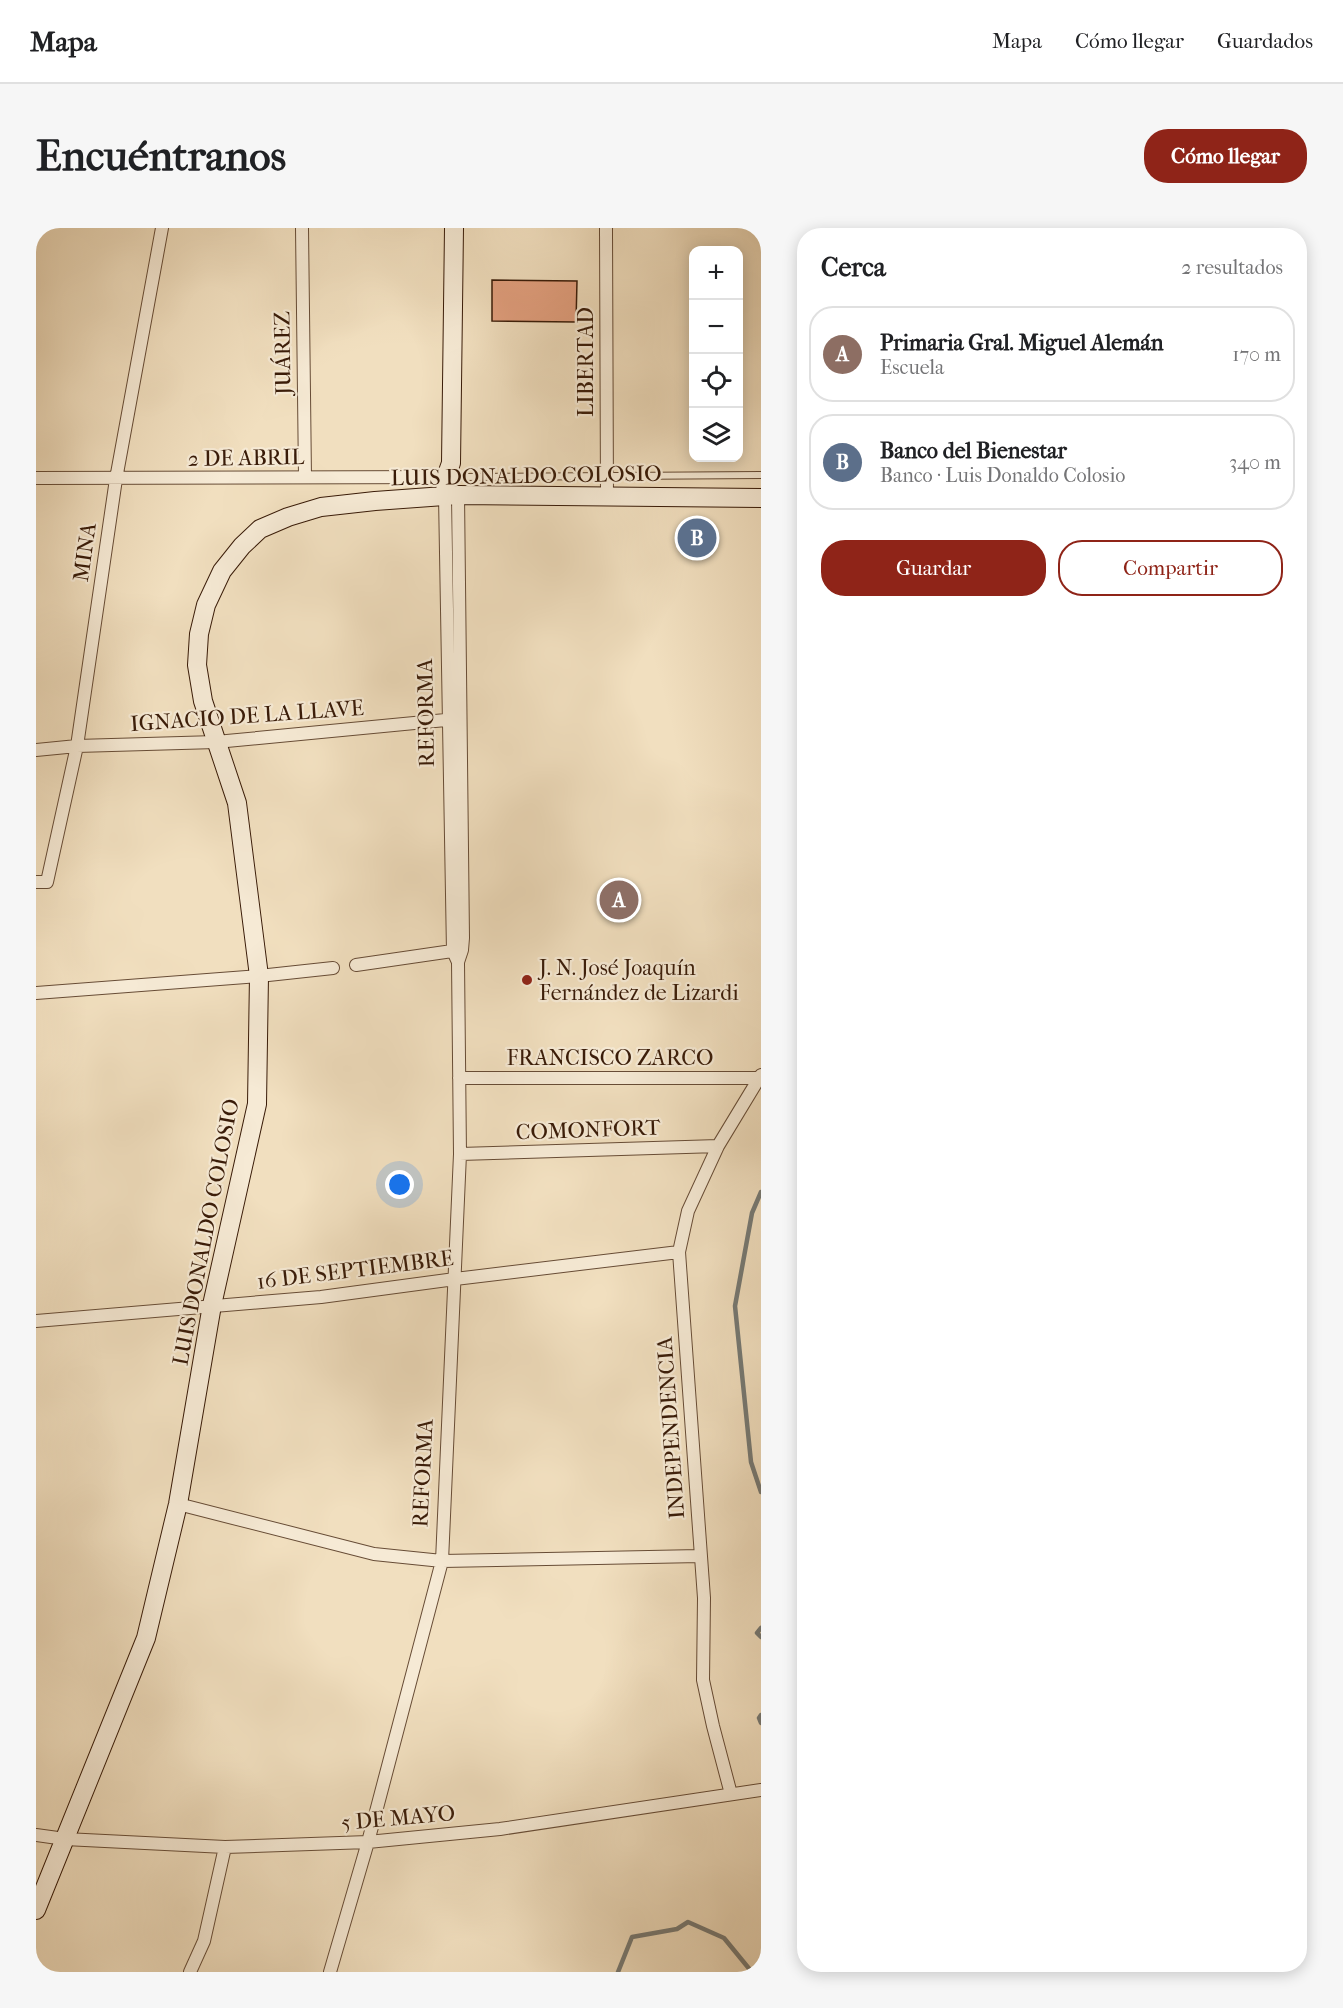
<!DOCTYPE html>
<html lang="es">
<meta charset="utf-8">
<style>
body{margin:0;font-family:"IM FELL French Canon",serif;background:#f6f6f6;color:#202124}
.controls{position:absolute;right:18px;top:18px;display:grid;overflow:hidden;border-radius:12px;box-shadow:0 3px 15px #0003}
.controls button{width:54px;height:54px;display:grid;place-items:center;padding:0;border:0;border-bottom:2px solid #e0e0e0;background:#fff;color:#202124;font:30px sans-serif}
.you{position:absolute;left:364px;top:957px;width:21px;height:21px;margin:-15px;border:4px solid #fff;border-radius:50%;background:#1a73e8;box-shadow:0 0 0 9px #1a73e833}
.badge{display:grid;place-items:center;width:39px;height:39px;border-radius:50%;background:#8f2418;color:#fff;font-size:20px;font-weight:700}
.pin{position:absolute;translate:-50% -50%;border:3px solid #fff;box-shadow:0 2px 6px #0006}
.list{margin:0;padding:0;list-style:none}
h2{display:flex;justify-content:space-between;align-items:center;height:78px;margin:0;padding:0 24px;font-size:26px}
h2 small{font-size:20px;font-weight:400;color:#757577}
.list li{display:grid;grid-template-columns:39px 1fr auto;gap:18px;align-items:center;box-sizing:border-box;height:96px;margin:0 12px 12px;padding:0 12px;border:2px solid #e0e0e0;border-radius:24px}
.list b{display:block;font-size:22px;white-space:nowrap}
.list p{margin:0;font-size:20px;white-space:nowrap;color:#757577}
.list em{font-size:20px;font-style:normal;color:#757577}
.actions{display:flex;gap:12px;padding:18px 24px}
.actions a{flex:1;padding:14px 0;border:2px solid #8f2418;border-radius:24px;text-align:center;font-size:21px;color:#8f2418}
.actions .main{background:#8f2418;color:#fff}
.icon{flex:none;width:33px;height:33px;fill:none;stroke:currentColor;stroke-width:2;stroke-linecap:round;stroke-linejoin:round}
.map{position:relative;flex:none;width:725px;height:1744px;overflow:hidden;border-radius:24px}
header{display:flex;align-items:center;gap:36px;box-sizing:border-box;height:84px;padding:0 30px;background:#fff;border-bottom:2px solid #e0e0e0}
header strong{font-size:28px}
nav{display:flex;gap:33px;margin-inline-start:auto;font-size:21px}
.intro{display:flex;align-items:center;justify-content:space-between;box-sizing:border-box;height:144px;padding:0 36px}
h1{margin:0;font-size:42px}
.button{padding:15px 27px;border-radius:24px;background:#8f2418;color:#fff;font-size:21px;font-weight:700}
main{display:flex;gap:36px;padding:0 36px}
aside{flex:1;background:#fff;border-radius:24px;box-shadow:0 3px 15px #0003}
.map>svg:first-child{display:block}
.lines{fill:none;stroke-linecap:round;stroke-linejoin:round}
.stream{stroke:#767a75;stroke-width:4.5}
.building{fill:#e3a07f;stroke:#391b08;stroke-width:1.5}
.service-casing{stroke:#674c36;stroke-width:8}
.minor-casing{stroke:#674c36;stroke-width:14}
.secondary-casing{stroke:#391b08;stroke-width:20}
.service{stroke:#f6ead5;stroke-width:6}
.minor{stroke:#f6ead5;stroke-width:12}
.secondary{stroke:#f6ead5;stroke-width:18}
.poi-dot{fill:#8f2418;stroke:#f6ead5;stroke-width:2}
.labels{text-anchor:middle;stroke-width:4.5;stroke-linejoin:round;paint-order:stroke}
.street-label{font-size:22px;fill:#391b08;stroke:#f6ead5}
.poi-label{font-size:22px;fill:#391b08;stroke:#f6ead5;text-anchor:start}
</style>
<header>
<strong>Mapa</strong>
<nav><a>Mapa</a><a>Cómo llegar</a><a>Guardados</a></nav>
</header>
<div class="intro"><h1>Encuéntranos</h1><a class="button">Cómo llegar</a></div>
<main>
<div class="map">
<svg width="725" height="1744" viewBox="0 0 725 1744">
<rect width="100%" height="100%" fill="#f1dfbf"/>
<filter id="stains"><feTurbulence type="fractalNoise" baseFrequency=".00333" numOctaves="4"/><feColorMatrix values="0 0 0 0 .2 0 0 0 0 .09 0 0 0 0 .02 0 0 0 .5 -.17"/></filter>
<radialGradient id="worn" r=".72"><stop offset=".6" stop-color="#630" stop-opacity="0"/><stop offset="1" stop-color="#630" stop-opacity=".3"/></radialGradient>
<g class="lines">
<path class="stream" d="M725 964 716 985 699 1078 715 1234 725 1264
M725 1400 721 1405 725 1409
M725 1487 723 1490 725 1495
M582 1744 596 1709 641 1701 652 1694 688 1710 715 1743 718 1744"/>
</g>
<path class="building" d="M456 52 541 53 540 94 456 93Z
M650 302 672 303V317H650Z"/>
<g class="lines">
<g class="service-casing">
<path id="service" d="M420 249 725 247"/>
</g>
<g class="minor-casing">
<path id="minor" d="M266 0 269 249
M570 0 571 269
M0 250 420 249
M409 268 417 723 422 734
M0 522 41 518 180 514 420 491
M0 654H11L41 518 80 251 126 0
M320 737 423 722
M0 765 223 748 297 740
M423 850H724
M424 926 682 918
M0 1093 285 1069 419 1051 643 1024
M142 1276 338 1326 406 1333 664 1328
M695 1566 677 1498 667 1452 668 1370 643 1024 652 983 682 918 725 847
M0 1607 29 1611 189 1619 332 1614 464 1601 725 1562
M154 1744 168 1713 189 1619
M294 1744 332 1614 406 1333 424 926 422 734 426 722 427 710 422 267"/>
</g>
<g class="secondary-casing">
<path id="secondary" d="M409 268 410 249 415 235 418 0
M0 1682 110 1410 142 1276 176 1077 221 876 223 748 201 575 167 473 161 437 163 406 170 377 186 343 206 318 224 301 252 289 285 279 339 273 422 267 725 270"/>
</g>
<use href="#service" class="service"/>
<use href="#minor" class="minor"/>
<use href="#secondary" class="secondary"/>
</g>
<circle class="poi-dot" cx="491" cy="752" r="6"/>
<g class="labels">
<g class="street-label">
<text transform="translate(246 125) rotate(-91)" y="8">JUÁREZ</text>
<text transform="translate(549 134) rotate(-90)" y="8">LIBERTAD</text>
<text transform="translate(210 229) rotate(-1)" y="8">2 DE ABRIL</text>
<text transform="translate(490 247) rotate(-1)" y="8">LUIS DONALDO COLOSIO</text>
<text transform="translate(48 324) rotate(-82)" y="8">MINA</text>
<text transform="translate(389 485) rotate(-91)" y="8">REFORMA</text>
<text transform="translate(211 487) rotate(-4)" y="8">IGNACIO DE LA LLAVE</text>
<text x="574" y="837">FRANCISCO ZARCO</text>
<text transform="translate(552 901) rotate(-2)" y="8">COMONFORT</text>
<text transform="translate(169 1004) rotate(-79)" y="8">LUIS DONALDO COLOSIO</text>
<text transform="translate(319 1041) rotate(-7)" y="8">16 DE SEPTIEMBRE</text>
<text transform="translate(634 1200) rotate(-94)" y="8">INDEPENDENCIA</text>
<text transform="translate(386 1245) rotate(-87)" y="8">REFORMA</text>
<text transform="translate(362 1589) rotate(-5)" y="8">5 DE MAYO</text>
</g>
<g class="poi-label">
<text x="503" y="747">J. N. José Joaquín<tspan x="503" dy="25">Fernández de Lizardi</tspan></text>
</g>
</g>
<rect width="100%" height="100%" filter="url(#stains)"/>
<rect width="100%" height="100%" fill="url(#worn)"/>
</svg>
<div class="controls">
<button>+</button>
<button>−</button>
<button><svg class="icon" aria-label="locate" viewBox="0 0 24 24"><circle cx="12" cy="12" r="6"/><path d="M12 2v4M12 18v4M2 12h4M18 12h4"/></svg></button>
<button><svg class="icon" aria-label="layers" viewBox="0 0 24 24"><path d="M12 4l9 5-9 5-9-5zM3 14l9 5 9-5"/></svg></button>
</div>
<div class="you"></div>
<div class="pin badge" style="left:583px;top:672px;background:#8d6e63">A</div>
<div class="pin badge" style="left:661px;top:310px;background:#5c6f8a">B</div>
</div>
<aside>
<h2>Cerca<small>2 resultados</small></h2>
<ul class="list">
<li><span class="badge" style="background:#8d6e63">A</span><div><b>Primaria Gral. Miguel Alemán</b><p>Escuela</p></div><em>170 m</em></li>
<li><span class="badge" style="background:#5c6f8a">B</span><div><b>Banco del Bienestar</b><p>Banco · Luis Donaldo Colosio</p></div><em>340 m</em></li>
</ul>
<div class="actions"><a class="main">Guardar</a><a>Compartir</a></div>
</aside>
</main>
